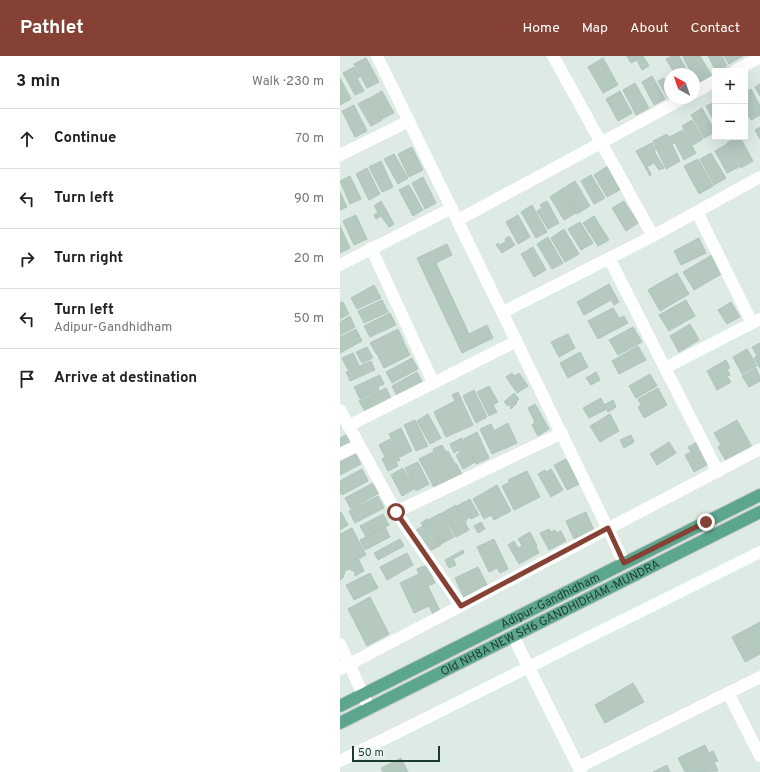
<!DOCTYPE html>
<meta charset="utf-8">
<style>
body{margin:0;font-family:Overpass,sans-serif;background:#f6f6f6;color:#202124}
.controls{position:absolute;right:12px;top:12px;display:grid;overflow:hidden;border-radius:0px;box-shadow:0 4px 16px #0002}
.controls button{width:36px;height:36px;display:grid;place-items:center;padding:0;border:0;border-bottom:1px solid #e0e0e0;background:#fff;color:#202124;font:20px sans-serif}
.compass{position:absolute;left:324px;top:12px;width:36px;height:36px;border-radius:50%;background:#fff;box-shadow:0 4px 16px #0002;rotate:320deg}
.scale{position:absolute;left:12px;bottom:10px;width:88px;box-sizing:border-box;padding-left:4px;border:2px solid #1d3c31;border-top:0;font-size:11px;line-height:14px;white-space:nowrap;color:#1d3c31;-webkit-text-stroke:3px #edf7f2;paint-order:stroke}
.stop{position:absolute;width:12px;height:12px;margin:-9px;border:3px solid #844134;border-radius:50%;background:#fff}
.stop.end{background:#844134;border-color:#fff;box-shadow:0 1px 4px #0008}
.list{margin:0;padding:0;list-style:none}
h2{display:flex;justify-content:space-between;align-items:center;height:52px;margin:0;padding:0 16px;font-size:17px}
h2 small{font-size:13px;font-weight:400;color:#757577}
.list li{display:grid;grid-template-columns:26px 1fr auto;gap:12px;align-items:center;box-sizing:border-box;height:60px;padding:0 16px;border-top:1px solid #e0e0e0}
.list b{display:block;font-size:15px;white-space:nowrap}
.list p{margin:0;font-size:13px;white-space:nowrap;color:#757577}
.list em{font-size:13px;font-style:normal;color:#757577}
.icon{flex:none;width:22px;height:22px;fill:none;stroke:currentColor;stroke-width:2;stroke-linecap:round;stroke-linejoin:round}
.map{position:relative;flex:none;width:420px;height:716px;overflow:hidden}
header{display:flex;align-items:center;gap:24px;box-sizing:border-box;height:56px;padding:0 20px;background:#844134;color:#fff}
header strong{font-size:19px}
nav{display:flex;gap:22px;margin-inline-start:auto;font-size:14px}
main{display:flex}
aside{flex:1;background:#fff}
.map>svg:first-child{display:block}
.building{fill:#b5c9bf;stroke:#afc5ba}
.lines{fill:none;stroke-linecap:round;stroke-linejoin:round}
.primary-casing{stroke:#c0c8c5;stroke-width:14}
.minor{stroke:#fff;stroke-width:12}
.tertiary{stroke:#fff;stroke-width:12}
.primary{stroke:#5ca58e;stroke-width:12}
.route{stroke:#844134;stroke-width:5}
.labels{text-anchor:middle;stroke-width:3;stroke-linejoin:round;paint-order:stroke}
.street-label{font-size:12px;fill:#1d3c31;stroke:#edf7f2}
</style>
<header>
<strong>Pathlet</strong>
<nav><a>Home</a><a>Map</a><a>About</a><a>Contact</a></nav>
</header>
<main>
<aside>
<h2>3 min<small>Walk · 230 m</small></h2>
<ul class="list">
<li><svg class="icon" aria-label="ahead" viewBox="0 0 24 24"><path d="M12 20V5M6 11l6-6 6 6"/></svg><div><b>Continue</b></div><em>70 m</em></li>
<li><svg class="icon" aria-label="left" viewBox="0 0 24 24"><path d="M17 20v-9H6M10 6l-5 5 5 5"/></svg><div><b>Turn left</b></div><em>90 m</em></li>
<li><svg class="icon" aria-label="right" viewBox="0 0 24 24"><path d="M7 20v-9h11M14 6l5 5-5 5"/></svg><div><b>Turn right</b></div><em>20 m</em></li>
<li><svg class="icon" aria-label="left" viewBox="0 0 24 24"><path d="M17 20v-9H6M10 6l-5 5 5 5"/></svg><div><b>Turn left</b><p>Adipur-Gandhidham</p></div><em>50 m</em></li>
<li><svg class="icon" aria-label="arrive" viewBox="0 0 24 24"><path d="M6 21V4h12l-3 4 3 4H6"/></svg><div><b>Arrive at destination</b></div></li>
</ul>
</aside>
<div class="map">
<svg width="420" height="716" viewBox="0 0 420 716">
<rect width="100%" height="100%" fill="#ddebe4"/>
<path class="building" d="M287 0H303L309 10 302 14 297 4 291 7Z
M332 0H339L349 18H335L326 3Z
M345 0H360L372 20 358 28 354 22V18H352L343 1Z
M368 0H382L387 10 376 15Z
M384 0H403L389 8Z
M26 2 39 26 27 32 14 8Z
M263 2 278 29 263 37 248 11Z
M14 11 20 21 17 22 24 35 15 39 3 17Z
M312 20 325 43 314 49 302 26Z
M0 22 11 43 0 49Z
M324 22 329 30 330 29V40L327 41 318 25Z
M295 27 309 52 296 59 283 34Z
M420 28V40L415 31Z
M411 33 420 50V59L411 64 405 53V36Z
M42 35 54 57 42 63 30 42Z
M280 35 292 57 278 65 266 43Z
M29 42 42 64 31 70 18 48Z
M373 47 375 51V59L372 61 366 50Z
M14 49 27 75 15 81 2 55Z
M362 52 375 76 364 82 351 59Z
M352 64 363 83 353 89 342 70Z
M420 71V83L415 74Z
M343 74 356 97 344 104 335 87 333 88 329 81Z
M327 78 340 105 326 113 313 85Z
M397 81H400L413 105 401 112 387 87Z
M312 87 316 94 314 95 324 112 319 114 314 107 307 111 311 118 310 120 296 95Z
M387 88 399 111 387 117 375 95Z
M72 91 83 114 69 121 58 98Z
M371 97 386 122 374 129 360 103Z
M54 98 68 122 58 128 44 103Z
M358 103 373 130 359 138 344 110Z
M41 105 53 131 42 136 29 111Z
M268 110 281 133 267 141 254 119Z
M27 112 40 138 29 144 16 118Z
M251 119 265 142 254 148 241 125Z
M10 120 21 143 10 148 0 125Z
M83 121 96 147 85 153 72 127Z
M235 125 250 150 237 158 222 133Z
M69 129 83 154 73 160 59 134Z
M222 133 236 157 224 164 210 141Z
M0 136 7 151 0 154Z
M41 145 54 168 49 171 41 160 36 163 34 159 38 156 34 150Z
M207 145 219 167 208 173 197 155 202 152 200 149Z
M284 145 298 167 286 175 272 152Z
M192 149 207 176 196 182 181 156Z
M16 159 27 183 14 189 3 165Z
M178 159 190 181 178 188 166 166Z
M254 160 269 184 258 190 243 167Z
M240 166 253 187 241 194 228 173Z
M0 170 10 192 0 197Z
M224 173 239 198 225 206 211 182Z
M169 180 175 189 162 197 156 189 158 187 160 189 166 185 165 183Z
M208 181 223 207 212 213 197 188Z
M359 182 366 197 341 209 334 195Z
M107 188 112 199 96 207 129 278 147 269 153 282 122 297 77 202Z
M193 191 206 214 194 221 181 198Z
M372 199 383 217 354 234 343 216Z
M337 217 349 238 320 255 308 234Z
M269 228 279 246 274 249 271 244 244 259 237 246Z
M34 229 41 242 17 253 11 242Z
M42 244 48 256 24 267 18 255Z
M346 244 355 260 329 275 319 259Z
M3 246 9 258 0 263V247Z
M391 246 400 261 387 268 378 254Z
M273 252 279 262 284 260 288 267 258 283 248 265Z
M50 257 56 269 30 281 24 270Z
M10 260 15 271 0 279V266Z
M350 268 359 284 339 296 330 280Z
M293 271 302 286 278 299 269 284Z
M16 273 22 285 0 297V281Z
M58 273 64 286 37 299 30 287Z
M228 278 235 292 219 301 211 286Z
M64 287 70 299 44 312 38 300Z
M420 287V312L414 302 417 300 412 291Z
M298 290 306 304 279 318 272 305Z
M27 291 33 302 22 307 16 296Z
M407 293 417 310 402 318 393 301Z
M240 296 248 311 228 322 220 307Z
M13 297 19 309 8 314 2 302Z
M72 302 78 313 52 327 46 316Z
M386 304 390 312 387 313 390 319 387 320 391 326 377 334 367 315Z
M31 305 35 314 10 325 6 316Z
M416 312 420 321V325L409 331 402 320Z
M77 316 83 327 57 340 52 330Z
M256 316 260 324 251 329 246 322Z
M172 317 174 320 179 317 188 330 177 337 166 321Z
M310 318 317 330 296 342 289 330Z
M40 319 44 328 38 331 39 334 20 343 14 331Z
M149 330 158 346 153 349 157 356 149 360 137 336Z
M46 332 52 344 26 357 19 345Z
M318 332 327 349 304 362 298 351 301 349 298 343Z
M134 334 147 361 136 367 123 340Z
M118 336 133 369 106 381 94 356 115 345 112 339Z
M174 337 179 343 176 346 177 347 171 353 170 348 168 350 164 346Z
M261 342 264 349 273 344 276 351 268 356 267 353 249 362 243 352Z
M195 348 209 373 198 380 192 369 195 366 188 352Z
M88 358 101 382 90 388 77 365Z
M270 358 279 375 260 386 250 370Z
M75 364 88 390 76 395 64 369Z
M397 364 412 391 386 405 378 391 381 389 374 377Z
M168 367 177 387 164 393 155 374Z
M151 368 163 393 152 398 140 373Z
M61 372 72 395 60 401 49 378Z
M137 376 149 402 136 408 124 383Z
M6 379 11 388 0 394V382Z
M291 379 294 386 284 392 280 384Z
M122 382 135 406 123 413 116 399 120 397 119 394 114 397 110 388Z
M50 383 60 404 56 406 58 410 48 415 42 403 45 401 39 389Z
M361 384 372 406 354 416 345 399 351 396 348 391Z
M329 386 336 397 317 409 310 398Z
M102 389 106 396 108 395 115 408 116 407 123 420 109 427 93 393Z
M93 396 108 426 95 433 79 403Z
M15 397 21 408 0 419V406Z
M226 403 239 428 227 434 214 409Z
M78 406 89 428 76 435 65 412Z
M63 412 74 433 62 440 51 419Z
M22 413 28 425 2 439 0 436V425Z
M211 413 223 434 211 441 198 418 205 414 206 416Z
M187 415 200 441 174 454 162 430 170 426 168 424Z
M33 427 39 437 11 453 5 442Z
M157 429 171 455 154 464 151 459 144 463 133 443Z
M38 440 44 452 15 467 9 455Z
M130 443 139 459 131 463 130 461 126 464V466L117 450Z
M116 449 129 474 116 481 102 457Z
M1 456 8 469 0 474V457Z
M246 456 254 474 234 483 226 465Z
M101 457 114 481 101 488 88 464Z
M43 458 49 469 26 481 20 470Z
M87 463 101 489 88 496 76 474 83 470 81 467Z
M141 466 145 473 138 477 134 470Z
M45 471 50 481 25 494 20 484Z
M12 472 26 499 0 513V478Z
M209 473 211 476 215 474 217 477 221 475 226 485 209 494 200 477Z
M190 476 197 490 196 491 199 497 179 508 168 489 174 485 178 492 182 490 178 483Z
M60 483 64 490 38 504 34 497Z
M154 483 168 513 160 517 157 512 149 516 137 491Z
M123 494 124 497 113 503 116 509 109 512 105 504Z
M67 497 73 509 47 524 40 511Z
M19 504 24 515 15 520V516L9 513 5 515 3 522 0 524V514Z
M87 509 95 527 88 530 101 557 94 560 89 550 74 557 60 527 79 518 77 513Z
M138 511 148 531 124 542 115 522Z
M30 517 38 532 14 544 6 529Z
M30 541 49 578 27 590 8 553Z
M420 566V598L405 606 392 581Z
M293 627 304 646 265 667 255 649Z
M365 689 369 697 373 695 378 705 374 706 378 715 345 716 338 702Z
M61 702 68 716H43L41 712Z
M327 709 330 716H313Z"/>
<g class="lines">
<g class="primary-casing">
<g id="primary">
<path id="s1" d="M0 650 420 439"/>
<path id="s2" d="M0 667 420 456"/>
</g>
</g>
<path class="minor" d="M37 0 268 473 284 507
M213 0 313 180
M395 15 420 1
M354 37 375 25
M0 99 69 65
M357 156 412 267
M118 164 344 42
M31 192 93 326
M269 202 378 416
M0 209 112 152
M163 256 313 180 420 121
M325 312 420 263
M0 354 56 456 121 550
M8 370 177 285
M0 398 19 389
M56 456 222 377
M173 580 241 716
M0 613 420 393
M388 637 420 700
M0 705 420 496
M239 711 420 621"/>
<path class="tertiary" d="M0 588 29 652"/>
<use href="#primary" class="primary"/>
</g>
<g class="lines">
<path class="route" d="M56 456 121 550 268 472 284 507 366 466"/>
</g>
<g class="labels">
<g class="street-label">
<text dy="4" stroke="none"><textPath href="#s1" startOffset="235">Adipur-Gandhidham</textPath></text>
<text dy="4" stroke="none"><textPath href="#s2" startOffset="235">Old NH8A NEW SH6 GANDHIDHAM-MUNDRA</textPath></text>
</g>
</g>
</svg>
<div class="controls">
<button>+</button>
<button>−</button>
</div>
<svg class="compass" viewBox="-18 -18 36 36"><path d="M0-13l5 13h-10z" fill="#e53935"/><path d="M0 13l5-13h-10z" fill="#757577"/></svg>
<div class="scale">50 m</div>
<div class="stop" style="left:56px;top:456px"></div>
<div class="stop end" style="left:366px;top:466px"></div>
</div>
</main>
